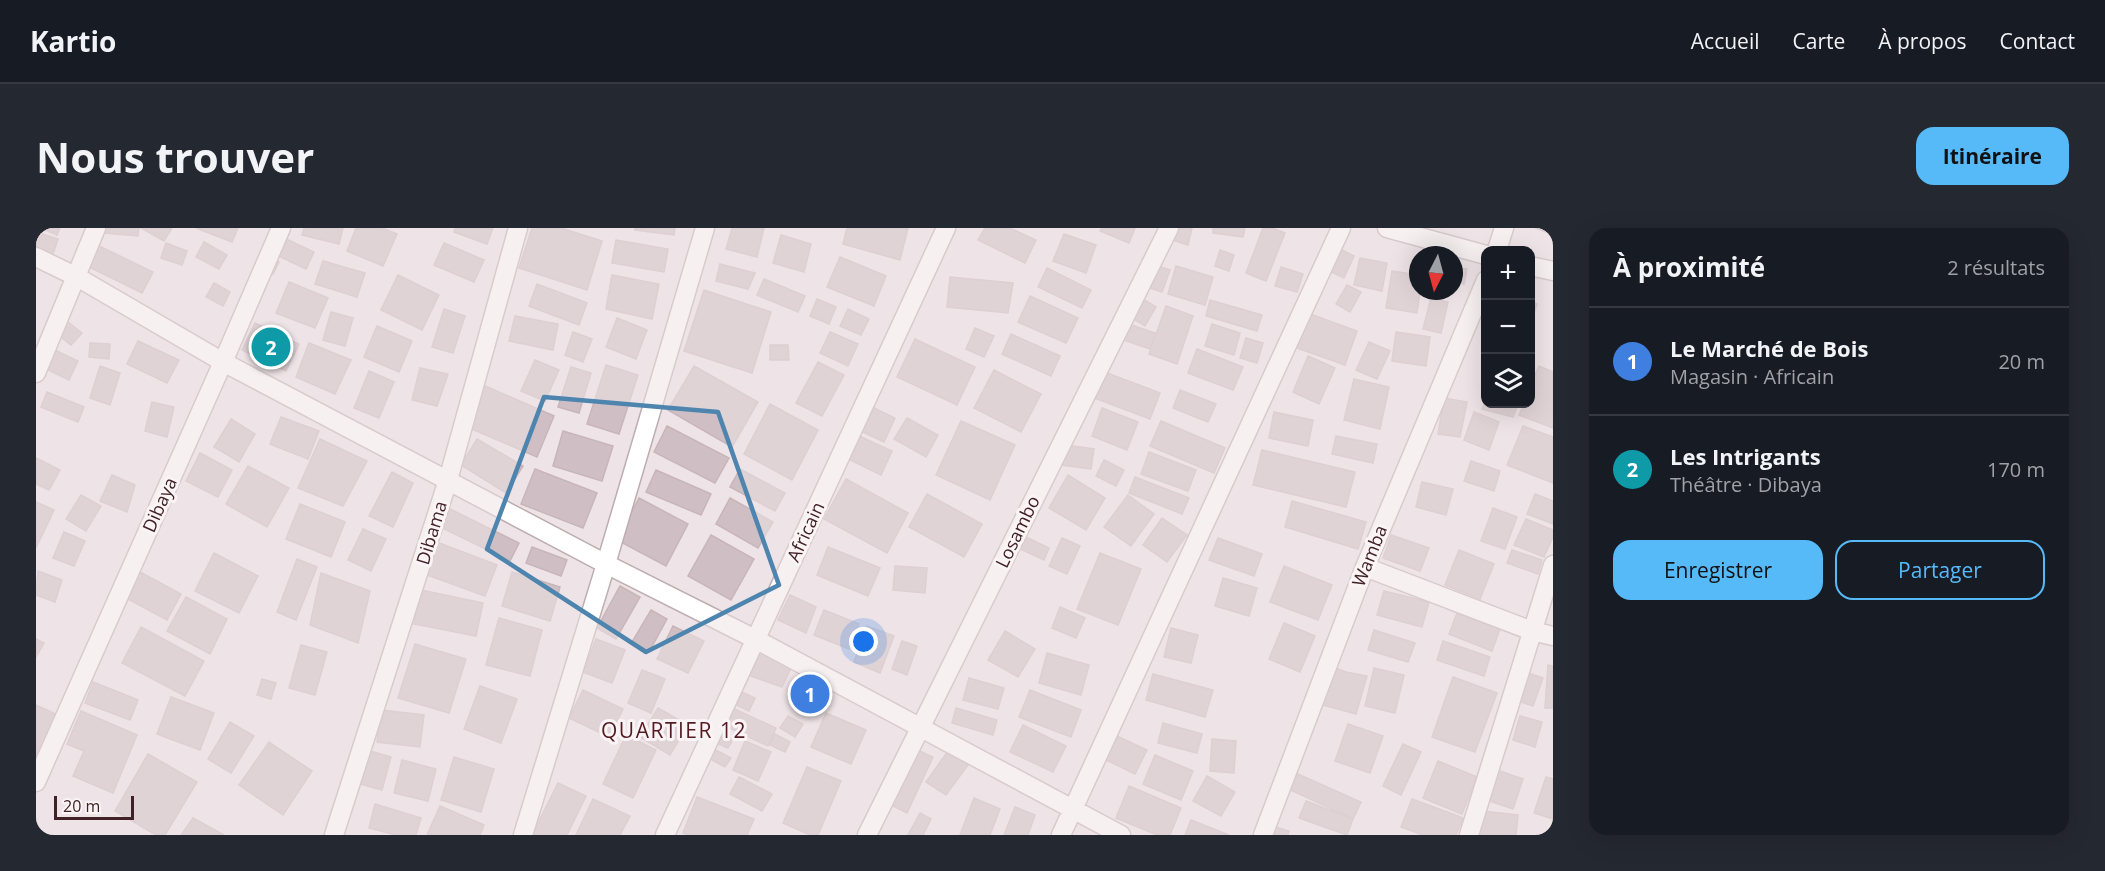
<!DOCTYPE html>
<html lang="fr">
<meta charset="utf-8">
<style>
body{margin:0;font-family:"Open Sans",sans-serif;background:#242831;color:#f1f3f6}
.controls{position:absolute;right:18px;top:18px;display:grid;overflow:hidden;border-radius:12px;box-shadow:0 6px 24px #0002}
.controls button{width:54px;height:54px;display:grid;place-items:center;padding:0;border:0;border-bottom:2px solid #363941;background:#171b24;color:#f1f3f6;font:30px sans-serif}
.compass{position:absolute;left:1373px;top:18px;width:54px;height:54px;border-radius:50%;background:#171b24;box-shadow:0 6px 24px #0002;rotate:186deg}
.scale{position:absolute;left:18px;bottom:15px;width:80px;box-sizing:border-box;padding-left:6px;border:3px solid #402226;border-top:0;font-size:16px;line-height:21px;white-space:nowrap;color:#402226;-webkit-text-stroke:4px #faf4f6;paint-order:stroke}
.you{position:absolute;left:828px;top:414px;width:21px;height:21px;margin:-15px;border:4px solid #fff;border-radius:50%;background:#1a73e8;box-shadow:0 0 0 9px #1a73e833}
.badge{display:grid;place-items:center;width:39px;height:39px;border-radius:50%;background:#56baf9;color:#fff;font-size:20px;font-weight:700}
.pin{position:absolute;translate:-50% -50%;border:3px solid #fff;box-shadow:0 2px 6px #0006}
.list{margin:0;padding:0;list-style:none}
h2{display:flex;justify-content:space-between;align-items:center;height:78px;margin:0;padding:0 24px;font-size:26px}
h2 small{font-size:20px;font-weight:400;color:#9ea1a6}
.list li{display:grid;grid-template-columns:39px 1fr auto;gap:18px;align-items:center;box-sizing:border-box;height:108px;padding:0 24px;border-top:2px solid #363941}
.list b{display:block;font-size:22px;white-space:nowrap}
.list p{margin:0;font-size:20px;white-space:nowrap;color:#9ea1a6}
.list em{font-size:20px;font-style:normal;color:#9ea1a6}
.actions{display:flex;gap:12px;padding:18px 24px}
.actions a{flex:1;padding:14px 0;border:2px solid #56baf9;border-radius:18px;text-align:center;font-size:21px;color:#56baf9}
.actions .main{background:#56baf9;color:#111}
.icon{flex:none;width:33px;height:33px;fill:none;stroke:currentColor;stroke-width:2;stroke-linecap:round;stroke-linejoin:round}
.map{position:relative;flex:none;width:1517px;height:607px;overflow:hidden;border-radius:18px}
header{display:flex;align-items:center;gap:36px;box-sizing:border-box;height:84px;padding:0 30px;background:#171b24;border-bottom:2px solid #363941}
header strong{font-size:28px}
nav{display:flex;gap:33px;margin-inline-start:auto;font-size:21px}
.intro{display:flex;align-items:center;justify-content:space-between;box-sizing:border-box;height:144px;padding:0 36px}
h1{margin:0;font-size:42px}
.button{padding:15px 27px;border-radius:18px;background:#56baf9;color:#111;font-size:21px;font-weight:700}
main{display:flex;gap:36px;padding:0 36px}
aside{flex:1;background:#171b24;border-radius:18px;box-shadow:0 6px 24px #0002}
.map>svg:first-child{display:block}
.building{fill:#cfbfc4;stroke:#c8b5ba;stroke-width:1.5}
.lines{fill:none;stroke-linecap:round;stroke-linejoin:round}
.street-casing{stroke:#bdadb0;stroke-width:21}
.street{stroke:#fff;stroke-width:18}
.marked{fill:none;stroke:#4e85af;stroke-width:4.5;stroke-linejoin:round}
.labels{text-anchor:middle;stroke-width:6;stroke-linejoin:round;paint-order:stroke}
.street-label{font-size:18px;fill:#402226;stroke:#faf4f6}
.quarter-label{font-size:21px;letter-spacing:1.5px;fill:#541c22;stroke:#faf4f6}
</style>
<header>
<strong>Kartio</strong>
<nav><a>Accueil</a><a>Carte</a><a>À propos</a><a>Contact</a></nav>
</header>
<div class="intro"><h1>Nous trouver</h1><a class="button">Itinéraire</a></div>
<main>
<div class="map">
<svg width="1517" height="607" viewBox="0 0 1517 607">
<rect width="100%" height="100%" fill="#eee3e6"/>
<path class="building" d="M5 0H24L21 7Z
M69 0H103L102 8 68 5Z
M105 0H136L128 13Z
M160 0H202L196 14Z
M268 0H307L303 16 266 7Z
M320 0H346L361 6 347 38 311 23Z
M419 0H457L451 16 418 4Z
M496 0H525L566 13 551 62 483 40Z
M599 0H639L638 7 599 2Z
M696 0H728L721 29 690 21Z
M811 0H872L864 32 807 16Z
M949 0H974L1000 12 989 35 942 12Z
M1066 0H1099L1093 15 1064 3Z
M1136 0H1156L1152 17 1133 11Z
M1177 0H1209L1207 9 1177 5Z
M1227 0H1236L1249 5 1230 53 1210 45Z
M1499 0H1514L1513 5Z
M0 4 22 11 17 26 0 21Z
M1028 6 1060 17 1050 45 1017 33Z
M745 7 775 16 768 44 737 35Z
M244 8 278 24 270 41 236 25Z
M580 12 632 21 628 44 576 35Z
M168 14 191 27 183 41 160 29Z
M130 15 151 23 146 37 125 30Z
M408 15 448 32 438 54 398 37Z
M59 16 117 44 106 65 49 37Z
M1184 22 1198 27 1193 43 1179 38Z
M1306 22 1318 28 1308 50 1295 44Z
M235 29 243 34 237 46 228 42Z
M804 29 850 48 838 78 791 59Z
M1324 30 1351 35 1346 63 1318 57Z
M287 33 329 45 321 69 279 56Z
M684 36 719 45 712 61 680 53Z
M1116 36 1134 42 1126 64 1108 58Z
M1140 38 1177 49 1169 77 1132 66Z
M1245 39 1267 46 1261 64 1239 58Z
M1418 39 1431 41 1428 56 1418 54Z
M1011 40 1055 62 1046 80 1002 59Z
M1356 43 1382 47V63H1384L1381 85 1350 80Z
M362 47 403 67 386 102 345 82Z
M576 47 623 56 616 91 570 81Z
M914 49 977 55 972 85 911 79Z
M728 51 769 68 762 84 721 67Z
M253 54 292 70 279 100 240 85Z
M178 55 194 64 187 78 170 69Z
M501 56 551 75 543 97 493 78Z
M1311 57 1325 64 1314 84 1300 76Z
M668 62 735 84 716 145 648 123Z
M994 68 1042 90 1030 115 982 94Z
M1102 68 1120 79 1109 98 1091 87Z
M1395 70 1412 74 1405 105 1387 101Z
M781 71 800 79 793 96 774 88Z
M1174 72 1226 87 1221 103 1170 88Z
M1494 73 1501 76 1494 97Z
M1130 78 1157 88 1141 136 1113 126Z
M408 81 429 88 417 125 396 119Z
M812 81 833 91 825 107 804 98Z
M295 84 317 90 309 118 287 112Z
M1274 86 1321 103 1309 137 1261 120Z
M479 88 522 96 517 122 473 113Z
M581 90 611 102 600 131 570 119Z
M31 93 46 105 35 117 21 106Z
M1087 94 1119 105 1114 121 1082 110Z
M219 95 263 116 250 143 206 122Z
M1176 96 1204 105 1198 127 1169 118Z
M341 98 376 113 363 144 328 129Z
M939 100 958 108 948 129 930 121Z
M537 104 556 111 547 134 529 127Z
M794 104 822 116 812 138 784 125Z
M1360 104 1394 109 1390 138 1356 133Z
M975 106 1024 128 1015 148 966 126Z
M1210 110 1227 115 1221 135 1204 130Z
M879 111 939 139 921 177 861 149Z
M102 113 143 132 131 155 91 136Z
M1333 114 1354 123 1341 151 1320 142Z
M54 115 74 116 73 131 53 129Z
M273 115 315 132 299 166 260 149Z
M734 117H752L753 132H734Z
M1161 121 1207 139 1197 162 1152 145Z
M19 122 42 133 33 152 10 141Z
M1272 128 1299 140 1283 176 1257 164Z
M499 132 523 142 509 173 485 163Z
M782 134 808 147 786 188 760 175Z
M570 137 602 147 583 206 551 196Z
M64 138 84 145 74 177 54 170Z
M658 138 722 174 696 219 632 182Z
M1503 138 1517 144V200L1483 187 1488 176H1494V158Z
M535 139 555 145 543 185 522 179Z
M384 140 412 146 401 178 376 172Z
M958 142 1005 166 985 204 938 180Z
M333 143 358 154 343 190 318 180Z
M1066 143 1124 165 1114 191 1056 169Z
M1318 151 1353 159 1344 201 1308 192Z
M447 157 518 188 501 229 429 198Z
M1144 162 1180 176 1172 194 1137 180Z
M11 164 48 179 42 194 5 179Z
M1408 170 1431 174 1424 209 1402 206Z
M1450 171V176H1482L1477 189 1446 181Z
M116 174 138 179 131 209 109 203Z
M734 176 782 202 756 252 708 226Z
M830 176 859 190 848 214 818 200Z
M1066 180 1102 194 1091 222 1056 208Z
M1238 184 1277 192 1272 218 1233 210Z
M1438 184 1463 194 1453 222 1428 212Z
M245 189 283 203 272 231 234 216Z
M871 190 902 207 890 229 858 211Z
M195 191 219 206 203 234 178 219Z
M925 193 979 217 954 272 900 247Z
M1125 193 1189 220 1178 245 1114 218Z
M631 198 693 230 679 255 618 224Z
M1487 198 1517 209V255L1471 237Z
M527 203 577 218 566 253 517 238Z
M821 207 856 223 845 247 810 230Z
M1300 208 1341 216 1337 235 1296 226Z
M284 211 331 233 307 278 262 260Z
M441 211 487 238 470 265 425 237Z
M1029 217 1058 221 1055 241 1025 237Z
M1226 222 1319 244 1310 279 1217 257Z
M1113 224 1160 242 1152 263 1105 246Z
M164 225 196 242 182 269 150 253Z
M0 230 24 242 13 262 0 256Z
M1068 232 1088 242 1080 258 1060 248Z
M1435 233 1464 243 1458 263 1428 253Z
M212 238 253 260 231 299 190 276Z
M499 241 561 265 547 300 485 276Z
M704 241 749 265 739 283 694 259Z
M620 242 675 266 665 287 610 264Z
M356 244 377 255 357 299 333 288Z
M76 247 99 257 91 284 64 273Z
M1032 247 1069 270 1050 302 1013 280Z
M1099 249 1153 270 1146 286 1093 265Z
M810 251 872 285 851 325 788 291Z
M1386 254 1417 261 1410 287 1380 279Z
M891 266 946 296 928 329 873 299Z
M1499 266 1517 273V296L1491 286Z
M45 267 65 278 50 303 30 291Z
M1092 267 1118 286 1095 318 1068 299Z
M603 270 652 296 630 338 581 312Z
M694 270 737 294 722 320 680 296Z
M1256 273 1330 294 1322 321 1249 299Z
M0 274 18 282 0 320Z
M264 276 309 294 295 329 250 311Z
M1457 280 1481 289 1469 321 1445 313Z
M414 281 483 315 474 333 404 299Z
M1126 290 1151 307 1131 334 1107 317Z
M1490 291 1517 302V309L1508 329 1478 317Z
M327 301 350 311 335 343 312 332Z
M28 304 49 313 38 338 17 330Z
M675 307 718 331 695 372 652 348Z
M986 307 1013 320 1008 332 980 319Z
M1355 307 1393 320 1384 343 1347 330Z
M1026 310 1044 318 1031 346 1013 338Z
M1182 310 1226 326 1218 348 1173 332Z
M398 313 461 337 449 368 386 345Z
M496 319 531 332 525 348 490 335Z
M792 319 844 340 832 368 781 347Z
M1423 322 1458 336 1444 371 1409 357Z
M1476 322 1506 332 1502 346 1471 335Z
M178 325 222 348 203 385 159 363Z
M1064 325 1105 341 1082 397 1041 381Z
M261 331 281 339 260 392 241 384Z
M859 338 891 340 889 365 857 362Z
M1248 338 1296 357 1282 392 1234 374Z
M2 343 26 352 19 374 0 367Z
M104 344 145 366 131 392 90 370Z
M476 344 524 359 514 393 466 378Z
M285 345 334 363 322 415 274 397Z
M1187 350 1221 360 1213 388 1179 378Z
M584 358 604 369 580 411 561 400Z
M385 362 447 375 440 408 378 396Z
M1348 363 1393 374 1386 399 1341 387Z
M754 367 780 379 770 405 742 392Z
M150 369 191 391 174 426 131 403Z
M1024 379 1049 390 1040 410 1016 400Z
M615 382 631 391 613 424 596 414Z
M788 382 823 396 813 421 778 407Z
M1421 385 1464 401 1456 423 1413 406Z
M463 390 506 402 494 448 450 437Z
M1248 395 1279 408 1264 444 1233 431Z
M637 398 668 413 652 445 621 431Z
M831 398 858 408 844 445 818 434Z
M105 399 168 433 149 468 86 435Z
M1135 400 1162 407 1155 435 1128 429Z
M1338 402 1379 415 1372 434 1332 422Z
M969 403 999 421 982 449 952 432Z
M0 411 8 415 0 429Z
M560 411 589 422 576 455 547 444Z
M866 413 881 418 871 447 856 441Z
M1407 413 1454 429 1448 448 1401 432Z
M379 416 430 431 413 485 362 470Z
M265 417 291 424 279 467 253 460Z
M722 423 756 438 746 459 712 447Z
M1011 425 1053 437 1045 467 1003 455Z
M1512 437 1517 438V480H1509Z
M1294 438 1310 444 1331 448 1320 486 1283 476Z
M1338 440 1368 447 1359 485 1329 478Z
M606 442 629 451 615 485 592 475Z
M1492 445 1507 450 1497 478 1482 473Z
M1117 446 1177 462 1169 489 1110 472Z
M1417 449 1461 465 1439 524 1396 509Z
M933 450 968 460 962 481 927 472Z
M226 451 240 455 235 471 221 467Z
M57 454 102 472 94 492 49 475Z
M444 458 481 471 465 515 428 501Z
M699 461 719 470 713 483 694 474Z
M547 462 587 481 573 509 533 490Z
M994 462 1045 482 1035 509 983 489Z
M135 469 178 485 164 522 121 506Z
M0 477 22 487 0 533Z
M692 478 740 500 732 518 685 496Z
M622 480 652 497 634 527 604 509Z
M920 480 961 492 957 507 916 495Z
M345 482 388 487 384 519 341 514Z
M45 483 101 507 77 565 37 548 48 523 31 516Z
M790 485 830 502 815 536 775 519Z
M752 488 767 496 759 509 744 500Z
M1484 488 1506 494 1499 519 1477 512Z
M194 494 218 508 195 545 172 531Z
M1127 495 1166 506 1161 525 1122 515Z
M1312 496 1347 508 1334 545 1299 533Z
M987 497 1030 518 1017 544 974 524Z
M680 503 697 511 692 520 676 513Z
M739 506 754 514 749 524 734 517Z
M590 507 620 522 597 570 567 556Z
M1081 508 1111 522 1099 546 1070 532Z
M1176 511 1200 513 1198 545 1174 543Z
M709 513 735 524 722 553 697 542Z
M233 514 276 543 247 587 203 557Z
M1367 516 1385 524 1365 567 1347 558Z
M674 519 695 530 689 539 669 528Z
M877 520 897 529 871 585 851 575Z
M334 523 355 529 346 562 324 556Z
M912 523 932 537 910 567 890 554Z
M112 526 161 554 129 607H120L79 583Z
M1119 527 1157 543 1145 572 1107 556Z
M418 529 458 541 445 584 405 572Z
M366 532 400 541 392 573 358 565Z
M1402 533 1441 549 1426 586 1387 570Z
M771 539 805 553 782 607H774L747 595Z
M1458 541 1487 551 1477 581 1448 571Z
M1255 543 1325 574 1317 591 1248 559Z
M1171 548 1199 564 1185 588 1157 573Z
M703 549 736 566 726 583 694 566Z
M1510 549 1517 551V591L1498 585Z
M522 555 550 568 531 607H496Z
M1093 558 1145 580 1134 607H1121L1080 590Z
M661 569 718 591 711 607H653L647 605Z
M938 570 964 581 954 607H924Z
M557 571 594 588 584 607H540Z
M1376 571 1427 590 1420 607H1387L1365 599Z
M1270 573 1317 591 1311 607 1263 590Z
M339 576 385 590 380 607H360L333 600Z
M404 578 448 597 444 607H391Z
M979 579 999 587 992 607H968Z
M1445 583 1482 587 1480 607H1443Z
M884 585 895 591 887 607H872Z
M157 590 188 607H145Z
M1155 592 1193 607H1149Z
M1233 597 1253 603 1252 607H1230Z"/>
<g class="lines">
<g class="street-casing">
<path id="street" d="M1351 0 1450 27
M1461 22 1468 0
M0 29 41 49 187 134 570 336 721 412 1085 607
M1494 38 1517 43
M0 145 60 0
M1329 339 1496 403 1517 408
M0 554 187 134 245 0
M298 607 412 252 482 0
M487 607 570 336 669 0
M629 607 910 0
M831 607 1133 0
M1025 607 1305 0
M1227 607 1329 339 1450 52
M1433 607 1517 337"/>
</g>
<use href="#street" class="street"/>
</g>
<path d="M0 0H1517V607H0ZM508 169 682 184 743 357 610 424 451 321Z" fill="#eee3e6" fill-opacity=".55" fill-rule="evenodd"/>
<path class="marked" d="M508 169 682 184 743 357 610 424 451 321Z"/>
<g class="labels">
<g class="street-label">
<text transform="translate(124 277) rotate(-66)" y="6">Dibaya</text>
<text transform="translate(770 304) rotate(-65)" y="6">Africain</text>
<text transform="translate(982 304) rotate(-64)" y="6">Losambo</text>
<text transform="translate(396 305) rotate(-73)" y="6">Dibama</text>
<text transform="translate(1334 328) rotate(-68)" y="6">Wamba</text>
</g>
<g class="quarter-label">
<text x="638" y="510">QUARTIER 12</text>
</g>
</g>
</svg>
<div class="controls">
<button>+</button>
<button>−</button>
<button><svg class="icon" aria-label="layers" viewBox="0 0 24 24"><path d="M12 4l9 5-9 5-9-5zM3 14l9 5 9-5"/></svg></button>
</div>
<svg class="compass" viewBox="-18 -18 36 36"><path d="M0-13l5 13h-10z" fill="#e53935"/><path d="M0 13l5-13h-10z" fill="#9ea1a6"/></svg>
<div class="scale">20 m</div>
<div class="you"></div>
<div class="pin badge" style="left:774px;top:466px;background:#3f7fe0">1</div>
<div class="pin badge" style="left:235px;top:119px;background:#0f9aa8">2</div>
</div>
<aside>
<h2>À proximité<small>2 résultats</small></h2>
<ul class="list">
<li><span class="badge" style="background:#3f7fe0">1</span><div><b>Le Marché de Bois</b><p>Magasin · Africain</p></div><em>20 m</em></li>
<li><span class="badge" style="background:#0f9aa8">2</span><div><b>Les Intrigants</b><p>Théâtre · Dibaya</p></div><em>170 m</em></li>
</ul>
<div class="actions"><a class="main">Enregistrer</a><a>Partager</a></div>
</aside>
</main>
